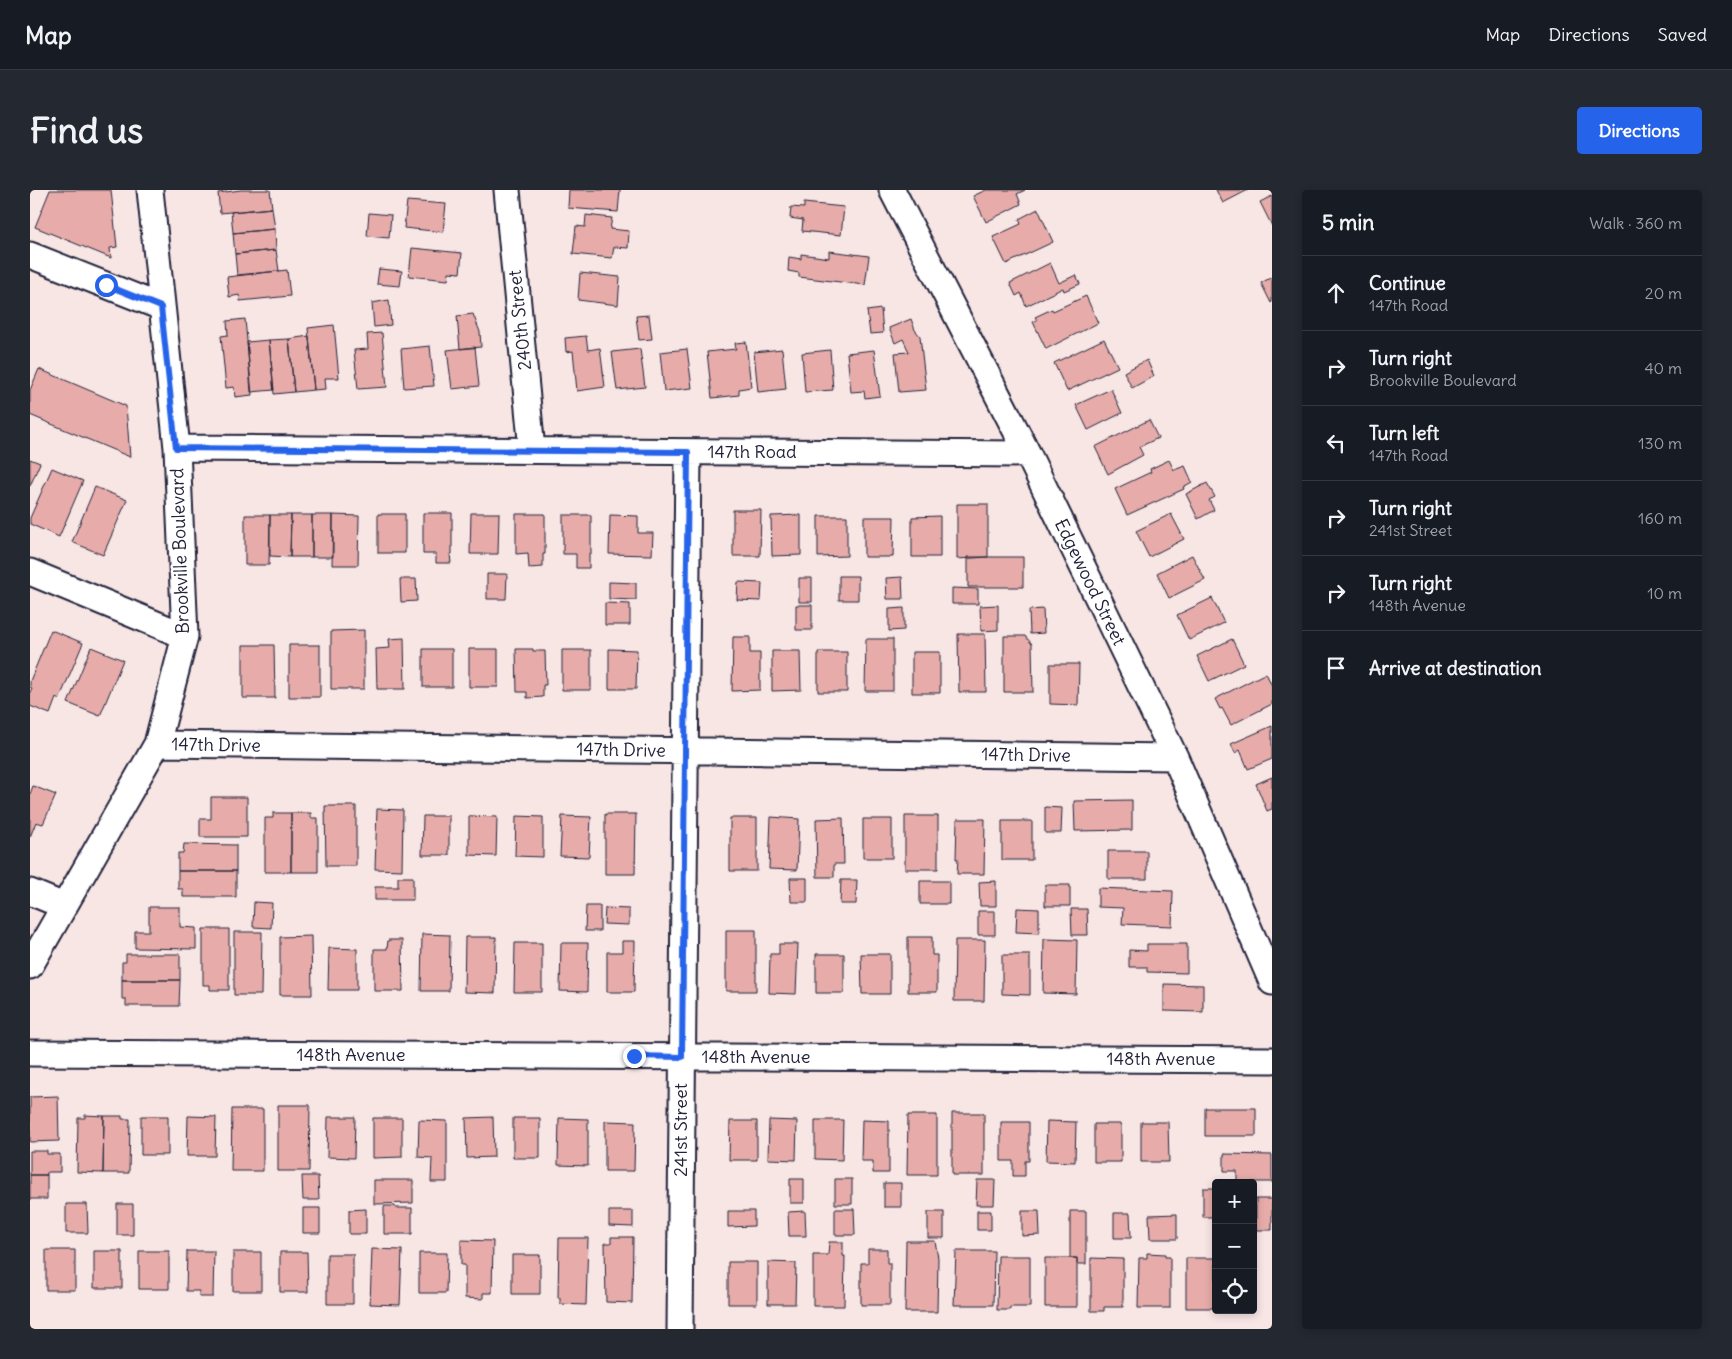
<!DOCTYPE html>
<meta charset="utf-8">
<style>
body{margin:0;font-family:Delius,sans-serif;background:#242831;color:#f1f3f6}
.controls{position:absolute;right:15px;bottom:15px;display:grid;overflow:hidden;border-radius:5px;box-shadow:0 2px 8px #0003}
.controls button{width:45px;height:45px;display:grid;place-items:center;padding:0;border:0;border-bottom:1px solid #363941;background:#171b24;color:#f1f3f6;font:25px sans-serif}
.stop{position:absolute;width:15px;height:15px;margin:-11px;border:4px solid #2563eb;border-radius:50%;background:#fff}
.stop.end{background:#2563eb;border-color:#fff;box-shadow:0 1px 5px #0008}
.list{margin:0;padding:0;list-style:none}
h2{display:flex;justify-content:space-between;align-items:center;height:65px;margin:0;padding:0 20px;font-size:21px}
h2 small{font-size:16px;font-weight:400;color:#9ea1a6}
.list li{display:grid;grid-template-columns:32px 1fr auto;gap:15px;align-items:center;box-sizing:border-box;height:75px;padding:0 20px;border-top:1px solid #363941}
.list b{display:block;font-size:19px;white-space:nowrap}
.list p{margin:0;font-size:16px;white-space:nowrap;color:#9ea1a6}
.list em{font-size:16px;font-style:normal;color:#9ea1a6}
.icon{flex:none;width:28px;height:28px;fill:none;stroke:currentColor;stroke-width:2;stroke-linecap:round;stroke-linejoin:round}
.map{position:relative;flex:none;width:1242px;height:1139px;overflow:hidden;border-radius:5px}
header{display:flex;align-items:center;gap:30px;box-sizing:border-box;height:70px;padding:0 25px;background:#171b24;border-bottom:1px solid #363941}
header strong{font-size:24px}
nav{display:flex;gap:28px;margin-inline-start:auto;font-size:18px}
.intro{display:flex;align-items:center;justify-content:space-between;box-sizing:border-box;height:120px;padding:0 30px}
h1{margin:0;font-size:35px}
.button{padding:12px 22px;border-radius:5px;background:#2563eb;color:#fff;font-size:18px;font-weight:700}
main{display:flex;gap:30px;padding:0 30px}
aside{flex:1;background:#171b24;border-radius:5px;box-shadow:0 2px 8px #0003}
.map>svg:first-child{display:block}
.building{fill:#e7aca9;stroke:#22223b}
.lines{fill:none;stroke-linecap:round;stroke-linejoin:round}
.minor-casing{stroke:#22223b;stroke-width:29}
.minor{stroke:#fff;stroke-width:25}
.route{stroke:#2563eb;stroke-width:6}
.labels{text-anchor:middle;stroke-width:4.5;stroke-linejoin:round;paint-order:stroke}
.street-label{font-size:18px;fill:#22223b;stroke:#fff}
</style>
<header>
<strong>Map</strong>
<nav><a>Map</a><a>Directions</a><a>Saved</a></nav>
</header>
<div class="intro"><h1>Find us</h1><a class="button">Directions</a></div>
<main>
<div class="map">
<svg width="1242" height="1139" viewBox="0 0 1242 1139">
<rect width="100%" height="100%" fill="#f8e6e5"/>
<filter id="ink" filterUnits="userSpaceOnUse"><feTurbulence type="fractalNoise" baseFrequency=".02" numOctaves="2"/><feDisplacementMap in="SourceGraphic" scale="10" xChannelSelector="R" yChannelSelector="G"/><feConvolveMatrix kernelMatrix="1 2 1 2 8 2 1 2 1" color-interpolation-filters="sRGB"/></filter>
<g filter="url(#ink)">
<path class="building" d="M20 0H81L87 57 80 58 81 68 5 37Z
M211 0H240L242 18 190 23 188 3Z
M539 0H590L588 22 538 18Z
M956 0H995L987 4 991 14 956 32 943 6Z
M1186 0H1218L1193 13Z
M1242 6V36L1230 12Z
M377 11 416 14 413 42 374 38Z
M774 13 814 17 811 45 772 41 773 30 760 28 761 17 774 18Z
M242 18 245 39 203 43 201 22Z
M1008 19 1023 52 976 74 963 47 991 34 989 29Z
M339 23 361 25 359 48 337 46Z
M556 25 582 28 580 39 599 41 598 58 584 57 582 68 543 64 546 36 555 37Z
M245 39 246 60 205 64 203 43Z
M382 58 432 63 430 83 419 82 418 90 379 86Z
M246 60 249 81 207 85 205 64Z
M799 61 839 66 835 95 769 87V83L758 81 759 67 771 69V64L799 68Z
M1020 73 1029 93 1046 85 1050 94 1034 101 1033 98 996 116 991 103 986 106 980 93Z
M349 79 372 81 370 96 347 94Z
M257 80 260 106 210 111 209 105 199 107 197 87Z
M550 83 590 87 588 115 548 110Z
M1242 87V112L1241 113 1231 93Z
M1056 106 1068 133 1016 159 1003 132 1007 130 1005 127 1022 119 1023 121Z
M359 110 361 135 344 137 342 113Z
M851 119 853 143 840 144 837 121Z
M443 124 450 142 451 157 430 159 427 126Z
M619 125 622 149 609 150 606 126Z
M215 129 222 205 205 207 204 197 196 198 191 146 198 145 197 131Z
M881 129 885 140 890 146 896 200 869 202 865 163 879 162 873 149 865 153 859 138Z
M304 135 309 188H295L296 199 284 200 278 138Z
M352 143 357 197 328 199 324 160 338 159 337 144Z
M279 146 284 200 264 202 259 149Z
M556 146 558 160 570 158 575 197 547 201 543 161 536 162 535 148Z
M259 149 264 202 244 204 239 150Z
M1074 149 1088 177 1037 201 1024 173Z
M239 150 244 200 221 202 217 152Z
M716 152 721 197 709 199V205L682 208 677 162 706 159 705 153Z
M400 156 404 196 374 198 371 159Z
M445 157 449 196 422 199 417 160Z
M610 159 615 197 587 200 582 162Z
M657 159 662 198 634 201 630 162Z
M752 159 756 199 728 202 724 162Z
M800 160 803 200 775 202 772 163Z
M844 160 850 206 835 208 834 201 821 202 817 163Z
M1117 170 1124 186 1102 198 1094 182Z
M9 179 96 216 100 267 0 225V200Z
M1081 199 1092 223 1058 240 1046 215Z
M1119 230 1128 248 1109 257 1113 265 1078 284 1065 257Z
M0 269 10 273 0 296Z
M1139 270 1144 280 1155 276 1162 292 1153 297 1154 299 1097 325 1085 299 1121 282 1120 279Z
M22 278 53 291 29 347 0 334V328Z
M1177 293 1185 307 1179 310 1184 320 1168 329 1156 304Z
M65 297 97 310 73 365 42 352Z
M927 314H958V367L927 369Z
M703 320H731L730 366H703Z
M393 323H422V364H420L421 373H406V364H393Z
M441 323H469L468 364H440Z
M348 324H375V363H348Z
M486 324H515V364H513V377L499 378 498 363 486 364Z
M1141 324 1154 349 1119 367 1106 341Z
M215 325H240L239 375H215Z
M240 325H261L260 367 240 366Z
M261 325H282V367H260Z
M282 325H303V367H282Z
M303 325 329 326 328 375H302Z
M533 325H561V364H559V378H546V364H533Z
M580 325 608 326V343H623L622 365 579 364Z
M771 325V365L742 366 741 326Z
M788 326H817V366L788 367Z
M910 326V367H882V327Z
M834 327H864L863 367H834Z
M1162 365 1175 390 1139 408 1127 383Z
M938 367H993V397H938Z
M457 384H477L476 409H457Z
M809 386H828V410H809Z
M872 387 873 409H857L856 388Z
M769 388H782V412H769Z
M370 389H386L387 411 371 412Z
M579 392 606 393V410L579 409Z
M708 392 732 393 731 411 707 410Z
M922 398 948 399V414H922Z
M1182 408 1194 433 1159 450 1147 425Z
M575 413 600 414V435H575Z
M766 415H782V440H766Z
M968 415V440L951 441 950 416Z
M874 418V440L859 441V419Z
M1013 419 1014 443 1000 444 999 420Z
M21 440 53 453 29 510 26 508 20 524 0 516V502L2 498 0 497V491Z
M334 440V499H301V441Z
M928 444H955L956 502H929Z
M974 446H995L1002 454 1003 502H974Z
M703 447H720V463H730V500L702 501Z
M374 448 375 499H347L346 459 360 458 359 449Z
M836 449H863V501H835Z
M1202 449 1214 474 1179 491 1167 466Z
M213 455H244L245 508H213Z
M259 455H290V507H259Z
M61 457 93 470 70 526 38 513Z
M393 459H422V497H393Z
M439 459H468V497H439Z
M486 459H503V461H515L516 495H513V507L497 508V502H487Z
M579 459 607 460 606 499H579Z
M532 460H561V500H532Z
M742 461H770L771 500 742 501Z
M788 462H817V502H788Z
M882 462H910V503H882Z
M1020 474H1049L1048 515 1020 514Z
M1236 483 1242 496V514L1201 535 1192 518 1190 519 1185 509Z
M1242 536V569L1218 579 1210 560 1205 563 1201 554Z
M1242 587V619L1237 621 1226 594Z
M3 596 26 605 13 634 6 632 0 647V604Z
M181 607H217V647H170V629H181Z
M1102 610V640L1045 641 1044 611Z
M295 616H326V676H296Z
M1015 617 1032 618 1031 643H1015Z
M347 619 373 620 372 680 345 679Z
M243 623H261V682H235V628H243Z
M261 623H281V628H288V682H261Z
M575 624H606L605 684H575Z
M393 626H419V665H392Z
M439 626 467 627 466 666 439 665Z
M486 626 513 627V667L485 666Z
M532 626 561 627 559 667 530 666Z
M875 626H908V679H875Z
M741 627 769 629 767 680 739 679Z
M700 628H727V681H700Z
M813 628 814 674H804V687H787L786 629Z
M833 629H862V668H833Z
M927 629H955L954 684H927L928 669H926Z
M972 631H1002V670H972Z
M154 654 206 655V681H148V663H153Z
M1078 661H1117V689H1078Z
M148 681H206V707H153V699H148Z
M368 687H383V710H345V697H368Z
M760 688H777V712H761Z
M811 690H827L826 714H810Z
M890 691H919V714H890Z
M966 691V716H950L949 692Z
M1015 695H1040V716H1015Z
M1068 698 1143 701 1142 736 1092 734 1093 718 1068 717Z
M224 712 242 713 241 738 223 737Z
M556 716H570V741H555Z
M119 717H150V737L166 738V759L105 758V741H119Z
M575 718 599 719V735L574 734Z
M987 718 1009 719V743L986 742Z
M1041 719H1057L1058 745H1042Z
M948 721H965V745H948Z
M173 739H199V800H180V795H173Z
M696 740H726V801H696Z
M204 742H232L231 805H204Z
M392 744 420 745 419 801H391Z
M281 746 282 805H250V747Z
M435 747H466L465 803 434 802Z
M878 747H902V765H907V802H878Z
M1014 749 1047 750 1046 804 1013 803Z
M358 750H372L373 801H344V759H357Z
M925 750H955L954 811H924Z
M592 751H605L604 802H577V762H592Z
M485 753H512V802H484Z
M531 753H558L557 802 530 801Z
M749 754H768L766 804 739 803 740 764H749Z
M1117 754H1157V783L1117 782V777H1099V760L1117 761Z
M299 758 327 759V800H298Z
M96 764H150V790H92V772H96Z
M786 764H814V803H786Z
M831 764H860V804H832Z
M972 765H1000V805L972 804Z
M92 790H150L149 816H96V809H92Z
M1134 794 1173 795V822L1134 821Z
M28 906 29 951 0 952V907Z
M248 915H280L279 981H248Z
M1175 918H1226V946H1175Z
M202 919H233V981H201Z
M922 923H954V985H922Z
M55 925 74 926 73 983 47 982 48 928H55Z
M878 925H907V985H877Z
M74 926H92V929H100L99 983H73Z
M111 926H138V965H111Z
M158 926 186 927 185 966H157Z
M298 927H325L324 968 297 967Z
M463 927 464 967 437 968 436 928Z
M343 928H372V967L343 968Z
M483 928H510V968H483Z
M529 928 558 929V976L528 975Z
M389 930 417 931V992H401L402 968 388 967Z
M739 930 767 931 766 970 738 969Z
M785 930H813L812 970 785 969Z
M832 930 859 931V983H843V971H831Z
M575 931 605 932 604 981H575Z
M700 931H727V970H699Z
M1017 931 1046 932 1045 972 1016 971Z
M971 932H999V971H995V986H983V971H971Z
M1111 932H1138L1139 972H1111Z
M1064 934H1091V972H1064Z
M0 961H17V964H30V982H17V985H0Z
M1194 964 1242 965V992H1207V981H1194Z
M0 985H17V1009H0Z
M272 986H288L289 1010H273Z
M760 989H774V1013H760Z
M805 989H822V1014H805Z
M344 990H383V1013L344 1014Z
M947 990H965L964 1015H946Z
M854 993H871V1017H854Z
M1173 998H1186V1027H1173Z
M1226 1009H1242V1040H1226Z
M36 1014H57L58 1043H36Z
M87 1014H103V1045H87Z
M354 1016H365V1018H382V1044H354Z
M273 1018H290V1043H273Z
M336 1019V1044H319V1020Z
M805 1019H824L825 1045H805Z
M579 1021H603V1037L579 1036Z
M698 1021H724V1036L698 1037Z
M775 1021 776 1046H759L758 1022Z
M947 1021H961V1040H947Z
M992 1021H1009L1010 1045 992 1046Z
M1040 1021H1056V1074H1047V1068H1040Z
M898 1022H914V1048H898Z
M1084 1023H1100L1101 1048H1084Z
M1147 1024V1049H1120L1119 1025Z
M581 1047H603L602 1113 576 1112 575 1053H581Z
M529 1048H558L556 1115 530 1114V1108H528Z
M431 1050 463 1051 462 1103H453V1109L435 1108V1075H431Z
M876 1051H905L908 1068 907 1122H875Z
M799 1052H813V1066H815L814 1116H783V1065H798Z
M342 1059 372 1060 370 1115 340 1114Z
M838 1059H857V1073H860V1115H831V1073H838Z
M16 1060H45V1100H16Z
M64 1061H92V1098H64Z
M109 1061H139V1099H109Z
M157 1061H184L183 1107H169V1101H156Z
M926 1061H964L963 1115H924Z
M203 1062H231V1101H203Z
M250 1062H277L278 1102H250Z
M389 1063H417L416 1103H389Z
M1117 1063 1135 1064V1067H1140V1118H1108L1109 1068H1117Z
M297 1064H323V1114H297Z
M482 1065H510V1104H482Z
M968 1066H1000V1117H980V1120H967Z
M1015 1068H1047V1117H1015Z
M1061 1068 1093 1069V1117H1074V1121H1061Z
M1156 1068H1186V1118H1156Z
M698 1072H727V1114H698Z
M738 1072 766 1073 765 1114H738Z"/>
<g class="lines">
<g class="minor-casing">
<path id="minor" d="M477 0 502 260
M862 0 998 264 1145 567 1242 792
M0 65 131 117
M147 258 998 264
M0 382 155 446
M127 554 1145 567
M0 702 34 716
M0 776 127 554 155 446 147 258 120 0
M0 863 1242 870
M650 1139 658 262"/>
</g>
<use href="#minor" class="minor"/>
</g>
</g>
<g class="lines" filter="url(#ink)">
<path class="route" d="M76 95 131 117 146 258 658 262 652 867 604 866"/>
</g>
<g class="labels">
<g class="street-label">
<text transform="translate(490 130) rotate(-96)" y="6">240th Street</text>
<text x="722" y="268">147th Road</text>
<text transform="translate(150 361) rotate(-92)" y="6">Brookville Boulevard</text>
<text transform="translate(1060 392) rotate(64)" y="6">Edgewood Street</text>
<text transform="translate(186 555) rotate(1)" y="6">147th Drive</text>
<text transform="translate(591 560) rotate(1)" y="6">147th Drive</text>
<text transform="translate(996 565) rotate(1)" y="6">147th Drive</text>
<text x="321" y="871">148th Avenue</text>
<text x="726" y="873">148th Avenue</text>
<text x="1131" y="875">148th Avenue</text>
<text transform="translate(651 940) rotate(-90)" y="6">241st Street</text>
</g>
</g>
</svg>
<div class="controls">
<button>+</button>
<button>−</button>
<button><svg class="icon" aria-label="locate" viewBox="0 0 24 24"><circle cx="12" cy="12" r="6"/><path d="M12 2v4M12 18v4M2 12h4M18 12h4"/></svg></button>
</div>
<div class="stop" style="left:76px;top:95px"></div>
<div class="stop end" style="left:604px;top:866px"></div>
</div>
<aside>
<h2>5 min<small>Walk · 360 m</small></h2>
<ul class="list">
<li><svg class="icon" aria-label="ahead" viewBox="0 0 24 24"><path d="M12 20V5M6 11l6-6 6 6"/></svg><div><b>Continue</b><p>147th Road</p></div><em>20 m</em></li>
<li><svg class="icon" aria-label="right" viewBox="0 0 24 24"><path d="M7 20v-9h11M14 6l5 5-5 5"/></svg><div><b>Turn right</b><p>Brookville Boulevard</p></div><em>40 m</em></li>
<li><svg class="icon" aria-label="left" viewBox="0 0 24 24"><path d="M17 20v-9H6M10 6l-5 5 5 5"/></svg><div><b>Turn left</b><p>147th Road</p></div><em>130 m</em></li>
<li><svg class="icon" aria-label="right" viewBox="0 0 24 24"><path d="M7 20v-9h11M14 6l5 5-5 5"/></svg><div><b>Turn right</b><p>241st Street</p></div><em>160 m</em></li>
<li><svg class="icon" aria-label="right" viewBox="0 0 24 24"><path d="M7 20v-9h11M14 6l5 5-5 5"/></svg><div><b>Turn right</b><p>148th Avenue</p></div><em>10 m</em></li>
<li><svg class="icon" aria-label="arrive" viewBox="0 0 24 24"><path d="M6 21V4h12l-3 4 3 4H6"/></svg><div><b>Arrive at destination</b></div></li>
</ul>
</aside>
</main>
